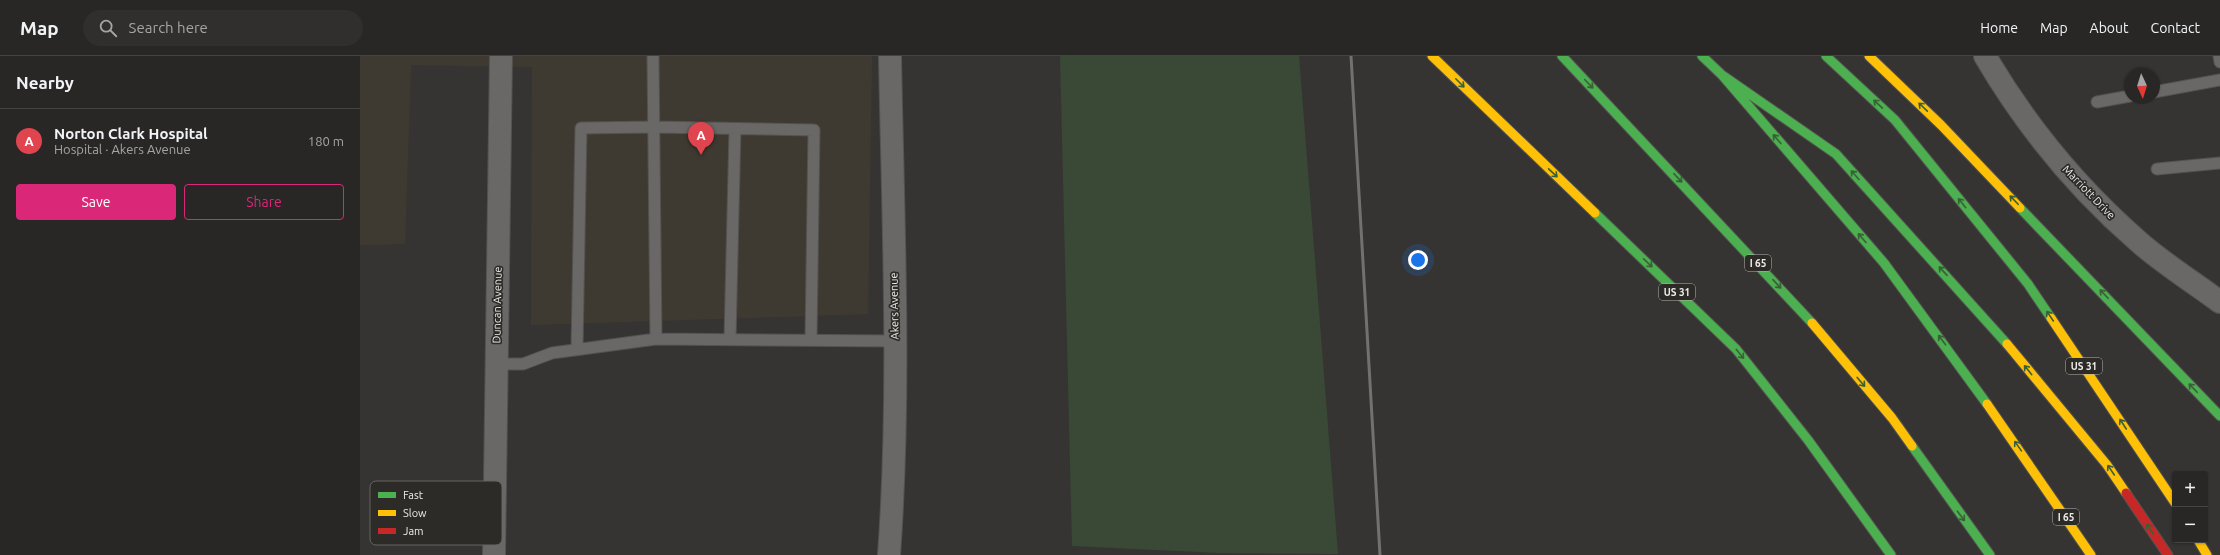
<!DOCTYPE html>
<meta charset="utf-8">
<style>
body{margin:0;font-family:Ubuntu,sans-serif;background:#302f2e;color:#f1f3f6}
.controls{position:absolute;right:12px;bottom:12px;display:grid;overflow:hidden;border-radius:4px;box-shadow:0 1px 3px #0004}
.controls button{width:36px;height:36px;display:grid;place-items:center;padding:0;border:0;border-bottom:1px solid #444443;background:#282726;color:#f1f3f6;font:20px sans-serif}
.compass{position:absolute;left:1764px;top:12px;width:36px;height:36px;border-radius:50%;background:#282726;box-shadow:0 1px 3px #0004;rotate:176deg}
.you{position:absolute;left:1058px;top:204px;width:14px;height:14px;margin:-10px;border:3px solid #fff;border-radius:50%;background:#1a73e8;box-shadow:0 0 0 6px #1a73e833}
.badge{display:grid;place-items:center;width:26px;height:26px;border-radius:50%;background:#db2777;color:#fff;font-size:13px;font-weight:700}
.pin{position:absolute;translate:-50% -33px;filter:drop-shadow(0 1px 2px #0008)}
.pin::after{content:'';position:absolute;top:21px;width:14px;height:12px;background:inherit;clip-path:polygon(0 0,100% 0,50% 100%)}
.list{margin:0;padding:0;list-style:none}
h2{display:flex;justify-content:space-between;align-items:center;height:52px;margin:0;padding:0 16px;font-size:17px}
h2 small{font-size:13px;font-weight:400;color:#a5a5a7}
.list li{display:grid;grid-template-columns:26px 1fr auto;gap:12px;align-items:center;box-sizing:border-box;height:64px;padding:0 16px;border-top:1px solid #444443}
.list b{display:block;font-size:15px;white-space:nowrap}
.list p{margin:0;font-size:13px;white-space:nowrap;color:#a5a5a7}
.list em{font-size:13px;font-style:normal;color:#a5a5a7}
.actions{display:flex;gap:8px;padding:12px 16px}
.actions a{flex:1;padding:9px 0;border:1px solid #db2777;border-radius:4px;text-align:center;font-size:14px;color:#db2777}
.actions .main{background:#db2777;color:#fff}
.icon{flex:none;width:22px;height:22px;fill:none;stroke:currentColor;stroke-width:2;stroke-linecap:round;stroke-linejoin:round}
.map{position:relative;flex:none;width:1860px;height:499px;overflow:hidden}
header{display:flex;align-items:center;gap:24px;box-sizing:border-box;height:56px;padding:0 20px;background:#282726;border-bottom:1px solid #444443}
header strong{font-size:19px}
nav{display:flex;gap:22px;margin-inline-start:auto;font-size:14px}
.search{width:280px;height:36px;background:#302f2e;display:flex;align-items:center;gap:10px;box-sizing:border-box;padding:0 14px;border-radius:22px;color:#a5a5a7;font-size:15px}
main{display:flex}
aside{flex:1;background:#282726}
.map>svg:first-child{display:block}
.built{fill:#3f3a31}
.green{fill:#394935}
.lines{fill:none;stroke-linecap:round;stroke-linejoin:round}
.lane-casing{stroke:#545250;stroke-width:13}
.street-casing{stroke:#545250;stroke-width:24}
.fast-casing{stroke:#545250;stroke-width:11}
.slow-casing{stroke:#545250;stroke-width:11}
.jam-casing{stroke:#545250;stroke-width:11}
.lane{stroke:#696867;stroke-width:11}
.street{stroke:#696867;stroke-width:22}
.fast{stroke:#4caf50;stroke-width:9}
.slow{stroke:#ffc107;stroke-width:9}
.jam{stroke:#c62828;stroke-width:9}
.rail{stroke:#727170;stroke-width:3}
.oneway{stroke:#396037}
.labels{text-anchor:middle;stroke-width:3.5;stroke-linejoin:round;paint-order:stroke}
.shield{fill:#2d2b27;stroke:#b4b2b0;stroke-width:1}
.shield-label{font-size:10px;font-weight:bold;fill:#eeecea}
.street-label{font-size:11px;fill:#eeecea;stroke:#2d2b27}
.key{fill:#2d2b27;stroke:#676562;stroke-width:1}
.key-label{font-size:11px;fill:#eeecea}
</style>
<header>
<strong>Map</strong>
<div class="search"><svg class="icon" aria-label="search" viewBox="0 0 24 24"><circle cx="10" cy="10" r="6"/><path d="M15 15l6 6"/></svg>Search here</div>
<nav><a>Home</a><a>Map</a><a>About</a><a>Contact</a></nav>
</header>
<main>
<aside>
<h2>Nearby<small></small></h2>
<ul class="list">
<li><span class="badge" style="background:#e0444e">A</span><div><b>Norton Clark Hospital</b><p>Hospital · Akers Avenue</p></div><em>180 m</em></li>
</ul>
<div class="actions"><a class="main">Save</a><a>Share</a></div>
</aside>
<div class="map">
<svg width="1860" height="499" viewBox="0 0 1860 499">
<rect width="100%" height="100%" fill="#363432"/>
<path class="built" d="M0 0H512L508 258 171 269 172 11 51 9 45 188 0 189Z"/>
<path class="green" d="M700 0H939L978 498 860 497 712 490Z"/>
<g class="lines">
<g class="lane-casing">
<path id="lane" d="M293 0 296 283
M1859 0 1860 6
M1794 36 1860 24
M1737 46 1770 40
M1797 113 1860 107
M370 283 375 73
M217 293 221 72 294 71 454 74 451 284
M136 308H163L192 297 296 283 535 285"/>
</g>
<g class="street-casing">
<path id="street" d="M1625 0C1666 70 1718 133 1779 186 1804 208 1833 226 1860 246
M134 499 141 0
M529 499C541 333 533 166 530 0"/>
</g>
<g class="fast-casing">
<path id="fast" d="M1202 0 1452 267
M1342 0 1362 19 1524 207 1627 348
M1466 0 1535 64 1668 228 1691 262
M1362 19 1476 98 1647 288
M1660 152 1860 360
M1235 157 1376 293 1448 384 1531 499
M1552 390 1630 499"/>
</g>
<g class="slow-casing">
<path id="slow" d="M1072 0 1235 157
M1509 0 1581 69 1660 152
M1691 262 1815 447
M1452 267 1532 362 1552 390
M1647 288 1747 409 1766 437
M1627 348 1731 499
M1838 484 1847 499"/>
</g>
<g class="jam-casing">
<path id="jam" d="M1766 437 1808 499"/>
</g>
<use href="#lane" class="lane"/>
<use href="#street" class="street"/>
<use href="#fast" class="fast"/>
<use href="#slow" class="slow"/>
<use href="#jam" class="jam"/>
<path class="rail" d="M991 0 1020 499"/>
</g>
<defs><path id="oneway-shaft" d="M-6 0H5M1.5-3L5.5 0L1.5 3" fill="none" stroke-width="1.6" stroke-linecap="round" stroke-linejoin="round"/></defs>
<g class="oneway">
<use href="#oneway-shaft" transform="translate(1100 27) rotate(45)"/>
<use href="#oneway-shaft" transform="translate(1229 28) rotate(46)"/>
<use href="#oneway-shaft" transform="translate(1518 48) rotate(-137)"/>
<use href="#oneway-shaft" transform="translate(1563 51) rotate(-136)"/>
<use href="#oneway-shaft" transform="translate(1417 83) rotate(-131)"/>
<use href="#oneway-shaft" transform="translate(1193 117) rotate(43)"/>
<use href="#oneway-shaft" transform="translate(1495 119) rotate(-132)"/>
<use href="#oneway-shaft" transform="translate(1318 122) rotate(47)"/>
<use href="#oneway-shaft" transform="translate(1654 144) rotate(-134)"/>
<use href="#oneway-shaft" transform="translate(1602 147) rotate(-129)"/>
<use href="#oneway-shaft" transform="translate(1502 182) rotate(-131)"/>
<use href="#oneway-shaft" transform="translate(1288 207) rotate(44)"/>
<use href="#oneway-shaft" transform="translate(1583 215) rotate(-133)"/>
<use href="#oneway-shaft" transform="translate(1417 228) rotate(47)"/>
<use href="#oneway-shaft" transform="translate(1744 238) rotate(-134)"/>
<use href="#oneway-shaft" transform="translate(1690 260) rotate(-124)"/>
<use href="#oneway-shaft" transform="translate(1582 284) rotate(-127)"/>
<use href="#oneway-shaft" transform="translate(1380 298) rotate(51)"/>
<use href="#oneway-shaft" transform="translate(1668 314) rotate(-129)"/>
<use href="#oneway-shaft" transform="translate(1501 326) rotate(50)"/>
<use href="#oneway-shaft" transform="translate(1833 332) rotate(-134)"/>
<use href="#oneway-shaft" transform="translate(1763 368) rotate(-123)"/>
<use href="#oneway-shaft" transform="translate(1658 390) rotate(-125)"/>
<use href="#oneway-shaft" transform="translate(1751 414) rotate(-124)"/>
<use href="#oneway-shaft" transform="translate(1601 460) rotate(53)"/>
<use href="#oneway-shaft" transform="translate(1790 473) rotate(-124)"/>
</g>
<g class="labels">
<g class="shield">
<rect x="1385" y="199" width="26" height="16" rx="3"/>
<rect x="1299" y="228" width="36" height="16" rx="3"/>
<rect x="1706" y="302" width="36" height="16" rx="3"/>
<rect x="1693" y="453" width="26" height="16" rx="3"/>
</g>
<g class="shield-label">
<text x="1398" y="211">I 65</text>
<text x="1317" y="240">US 31</text>
<text x="1724" y="314">US 31</text>
<text x="1706" y="465">I 65</text>
</g>
<g class="street-label">
<text transform="translate(1729 136) rotate(46)" y="4">Marriott Drive</text>
<text transform="translate(137 249) rotate(-89)" y="4">Duncan Avenue</text>
<text transform="translate(534 250) rotate(-91)" y="4">Akers Avenue</text>
</g>
</g>
<rect x="10" y="425" width="132" height="64" rx="6" class="key"/>
<rect x="18" y="436" width="18" height="6" fill="#4caf50"/>
<rect x="18" y="454" width="18" height="6" fill="#ffc107"/>
<rect x="18" y="472" width="18" height="6" fill="#c62828"/>
<g class="key-label">
<text x="43" y="443">Fast</text>
<text x="43" y="461">Slow</text>
<text x="43" y="479">Jam</text>
</g>
</svg>
<div class="controls">
<button>+</button>
<button>−</button>
</div>
<svg class="compass" viewBox="-18 -18 36 36"><path d="M0-13l5 13h-10z" fill="#e53935"/><path d="M0 13l5-13h-10z" fill="#a5a5a7"/></svg>
<div class="you"></div>
<div class="pin badge" style="left:341px;top:99px;background:#e0444e">A</div>
</div>
</main>
